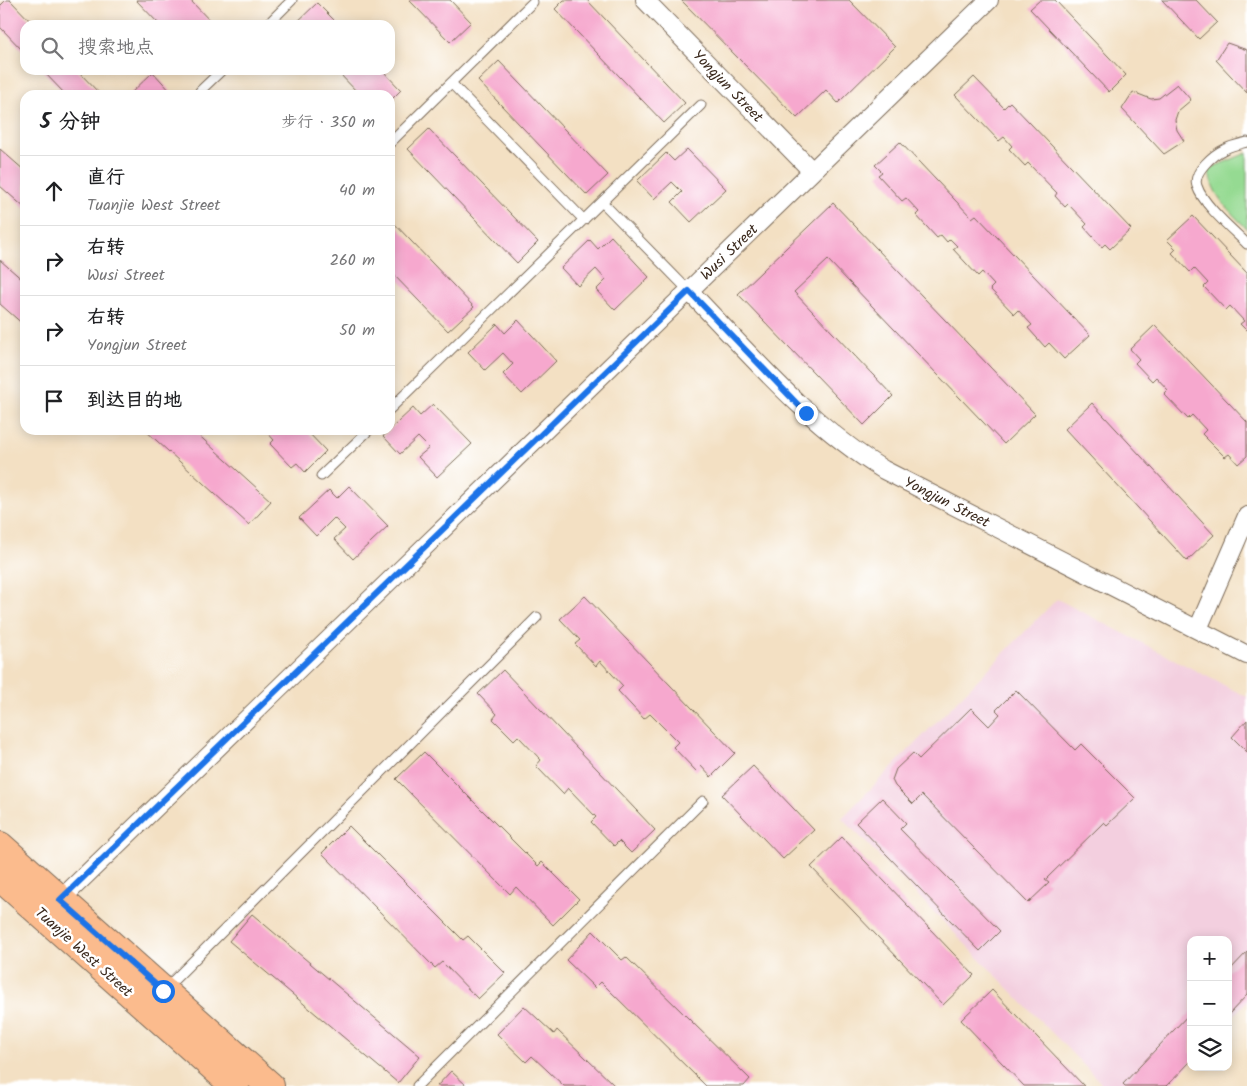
<!DOCTYPE html>
<html lang="zh">
<meta charset="utf-8">
<style>
body{margin:0;font-family:Kalam,"LXGW WenKai TC",sans-serif;background:#f6f6f6;color:#202124}
.controls{position:absolute;right:15px;bottom:15px;display:grid;overflow:hidden;border-radius:10px;box-shadow:0 2px 12px #0003}
.controls button{width:45px;height:45px;display:grid;place-items:center;padding:0;border:0;border-bottom:1px solid #e0e0e0;background:#fff;color:#202124;font:25px sans-serif}
.stop{position:absolute;width:15px;height:15px;margin:-11px;border:4px solid #1a73e8;border-radius:50%;background:#fff}
.stop.end{background:#1a73e8;border-color:#fff;box-shadow:0 1px 5px #0008}
.list{margin:0;padding:0;list-style:none}
h2{display:flex;justify-content:space-between;align-items:center;height:65px;margin:0;padding:0 20px;font-size:21px}
h2 small{font-size:16px;font-weight:400;color:#757577}
.list li{display:grid;grid-template-columns:32px 1fr auto;gap:15px;align-items:center;box-sizing:border-box;height:70px;padding:0 20px;border-top:1px solid #e0e0e0}
.list b{display:block;font-size:19px;white-space:nowrap}
.list p{margin:0;font-size:16px;white-space:nowrap;color:#757577}
.list em{font-size:16px;font-style:normal;color:#757577}
.icon{flex:none;width:28px;height:28px;fill:none;stroke:currentColor;stroke-width:2;stroke-linecap:round;stroke-linejoin:round}
.map{position:relative;flex:none;width:1247px;height:1086px;overflow:hidden}
.search{position:absolute;background:#fff;box-shadow:0 2px 12px #0003;left:20px;top:20px;width:375px;height:55px;display:flex;align-items:center;gap:12px;box-sizing:border-box;padding:0 18px;border-radius:15px;color:#757577;font-size:19px}
.panel{position:absolute;background:#fff;box-shadow:0 2px 12px #0003;left:20px;top:90px;width:375px;height:345px;border-radius:15px}
.map>svg:first-child{display:block}
.built{fill:#f3cfdf}
.grass{fill:#95da92;stroke:#688258}
.building{fill:#f6a8ce}
.lines{fill:none;stroke-linecap:round;stroke-linejoin:round}
.service-casing{stroke:#7b6a58;stroke-width:11}
.minor-casing{stroke:#7b6a58;stroke-width:20}
.primary-casing{stroke:#7b6a58;stroke-width:30}
.service{stroke:#fff;stroke-width:9}
.minor{stroke:#fff;stroke-width:18}
.primary{stroke:#fbbb8d;stroke-width:28}
.route{stroke:#1a73e8;stroke-width:6}
.labels{text-anchor:middle;stroke-width:5;stroke-linejoin:round;paint-order:stroke}
.street-label{font-size:15px;fill:#3b2a1e;stroke:#fff}
</style>
<div class="map">
<svg width="1247" height="1086" viewBox="0 0 1247 1086">
<rect width="100%" height="100%" fill="#fff"/>
<filter id="ink" filterUnits="userSpaceOnUse"><feTurbulence type="fractalNoise" baseFrequency=".02" numOctaves="2"/><feDisplacementMap in="SourceGraphic" scale="10" xChannelSelector="R" yChannelSelector="G"/><feConvolveMatrix kernelMatrix="1 2 1 2 8 2 1 2 1" color-interpolation-filters="sRGB"/></filter>
<filter id="wash" filterUnits="userSpaceOnUse"><feTurbulence type="fractalNoise" baseFrequency=".0096" numOctaves="4" result="noise"/><feDisplacementMap in="SourceGraphic" scale="20" xChannelSelector="R" yChannelSelector="G"/><feGaussianBlur stdDeviation="1.12" result="paint"/><feColorMatrix in="noise" values="0 0 0 0 0 0 0 0 0 0 0 0 0 0 0 0 0 1.4 0 .05"/><feComposite in="paint" operator="in"/></filter>
<g filter="url(#wash)">
<rect width="100%" height="100%" fill="#f3e0c3"/>
<path class="built" d="M1057 599 1247 697V1001L1228 1022V940H1191V1062L1169 1086H1104L842 818Z"/>
<path class="grass" d="M1247 153V229C1230 211 1213 197 1209 172L1213 167Z"/>
<g id="blocks">
<path class="building" d="M6 0H10L34 25H25V53L0 27V6Z
M136 0H190L214 25H160Z
M409 0H450L471 22 450 42Z
M564 0H587L685 103 664 123 555 9Z
M681 0H849L895 47 838 103 826 90 797 118Z
M1040 0H1055L1126 75 1109 92 1030 9Z
M1162 0H1196L1217 22 1199 39Z
M317 3 339 25H294Z
M1227 43 1247 50V93L1216 60Z
M499 61 608 175 587 195 478 81Z
M42 70H77L101 95H66Z
M336 70H382L401 90 390 101V95H360Z
M153 72 172 93 170 95H129Z
M974 77 1004 108 1010 102 1131 229 1110 249 1105 244 1102 247 1084 227 1087 224 1068 204 1065 207 1055 196 1057 193 1028 163 1025 166 1009 149 1012 146 1004 137 999 141 955 95Z
M1177 84 1191 100 1178 111 1175 120 1177 130 1184 141 1164 154 1122 109 1133 92 1151 99 1159 98Z
M429 129 538 242 517 263 408 149Z
M900 142 972 218 976 215 1090 335 1064 359 1049 343 1045 347 1028 328 1032 325 1018 310 1014 314 990 289 994 285 982 272 978 276 953 249 957 246 950 239 947 242 941 235 937 238 916 215 919 212 906 198 902 201 878 175 882 172 875 165Z
M0 149 25 171V208L0 186Z
M687 149 726 189 691 222 672 202 682 192 672 182 654 199 637 181 666 153 674 161Z
M833 203 1035 414 1004 444 828 260 794 292 893 396 864 425 738 294Z
M1193 216 1247 273V331L1240 324 1244 321 1230 306 1226 310 1204 287 1208 283 1194 268 1190 272 1172 253 1176 249 1167 240Z
M390 219 474 307 448 331 390 271Z
M611 236 649 277 615 310 596 290 606 280 596 269 578 286 561 268 590 240 598 249Z
M0 260 25 282V326L0 304Z
M518 320 556 361 522 394 503 374 513 364 503 353 485 370 468 352 497 324 505 333Z
M1155 325 1247 422V456L1238 464 1229 454 1225 457 1202 434 1206 430 1192 415 1188 419 1164 394 1168 390 1156 377 1152 381 1135 363 1139 359 1130 349Z
M1092 403 1214 535 1187 561 1065 429Z
M433 404 472 444 437 477 418 457 429 448 418 437 400 454 383 436 413 408 420 416Z
M145 430H193L271 501 249 525Z
M265 430H306L326 451 305 472 297 463 292 467 270 444 274 440Z
M349 486 388 526 353 559 334 539 345 529 334 518 316 536 299 518 329 490 337 498Z
M585 596 735 753 711 777 701 766 696 771 673 747 678 742 650 714 644 719 618 691 623 686 600 661 596 666 575 644 580 640 560 619Z
M503 670 655 830 631 853 619 841 614 846 591 822 596 817 568 788 563 794 536 766 541 760 518 736 514 740 493 719 497 714 478 694Z
M1016 690 1075 750 1081 744 1135 798 1107 825 1104 822 1045 880 1049 883 1028 903 922 795 913 804 895 786 892 780 896 769 913 753 919 759 971 708 989 726 1000 714 996 710Z
M1247 720V752L1232 737Z
M424 752 538 866 542 862 579 899 553 925 516 887 510 894 396 779Z
M753 766 814 830 783 859 722 795Z
M882 798 906 823 900 829 1000 931 980 951 856 823Z
M349 826 463 940 468 936 505 973 478 999 442 962 435 968 322 853Z
M842 837 974 975 943 1005 811 867Z
M252 914 420 1056 398 1083 229 941Z
M593 931 622 960 626 957 750 1079 744 1086H706L601 982 595 988 566 960Z
M1247 952V995L1228 1015V972Z
M992 990 1084 1086H1024L961 1020Z
M524 1006 554 1034 557 1030 615 1086H564L532 1056 526 1062 497 1034Z
M1191 1012V1061L1167 1086H1125L1123 1084Z
M451 1071 467 1086H437Z"/>
</g>
</g>
<g filter="url(#ink)">
<use href="#blocks" fill-opacity="0" stroke="#7b6a58" stroke-width="1"/>
<g class="lines">
<g class="service-casing">
<path id="service" d="M267 25 292 0
M451 83 584 220
M200 91 222 70
M1247 142C1240 144 1232 145 1225 149 1214 154 1192 172 1197 186 1203 205 1233 230 1247 244
M390 143 533 2
M602 202 689 291
M390 409 701 105
M321 476 369 430
M165 989 537 617
M417 1086 703 801"/>
</g>
<g class="minor-casing">
<path id="minor" d="M645 0 812 171
M689 291C750 354 808 424 884 470L1247 655
M1198 629 1247 516
M60 900 989 0"/>
</g>
<g class="primary-casing">
<path id="primary" d="M0 846 270 1086
M0 877 235 1086"/>
</g>
<use href="#service" class="service"/>
<use href="#minor" class="minor"/>
<use href="#primary" class="primary"/>
</g>
</g>
<g class="lines" filter="url(#ink)">
<path class="route" d="M163 991 60 900 689 291 806 413"/>
</g>
<g class="labels">
<g class="street-label">
<text transform="translate(728 86) rotate(46)" y="5">Yongjun Street</text>
<text transform="translate(729 252) rotate(-44)" y="5">Wusi Street</text>
<text transform="translate(947 502) rotate(27)" y="5">Yongjun Street</text>
<text transform="translate(84 952) rotate(42)" y="5">Tuanjie West Street</text>
</g>
</g>
</svg>
<div class="controls">
<button>+</button>
<button>−</button>
<button><svg class="icon" aria-label="layers" viewBox="0 0 24 24"><path d="M12 4l9 5-9 5-9-5zM3 14l9 5 9-5"/></svg></button>
</div>
<div class="stop" style="left:163px;top:991px"></div>
<div class="stop end" style="left:806px;top:413px"></div>
<div class="search"><svg class="icon" aria-label="search" viewBox="0 0 24 24"><circle cx="10" cy="10" r="6"/><path d="M15 15l6 6"/></svg>搜索地点</div>
<section class="panel">
<h2>5 分钟<small>步行 · 350 m</small></h2>
<ul class="list">
<li><svg class="icon" aria-label="ahead" viewBox="0 0 24 24"><path d="M12 20V5M6 11l6-6 6 6"/></svg><div><b>直行</b><p>Tuanjie West Street</p></div><em>40 m</em></li>
<li><svg class="icon" aria-label="right" viewBox="0 0 24 24"><path d="M7 20v-9h11M14 6l5 5-5 5"/></svg><div><b>右转</b><p>Wusi Street</p></div><em>260 m</em></li>
<li><svg class="icon" aria-label="right" viewBox="0 0 24 24"><path d="M7 20v-9h11M14 6l5 5-5 5"/></svg><div><b>右转</b><p>Yongjun Street</p></div><em>50 m</em></li>
<li><svg class="icon" aria-label="arrive" viewBox="0 0 24 24"><path d="M6 21V4h12l-3 4 3 4H6"/></svg><div><b>到达目的地</b></div></li>
</ul>
</section>
</div>
